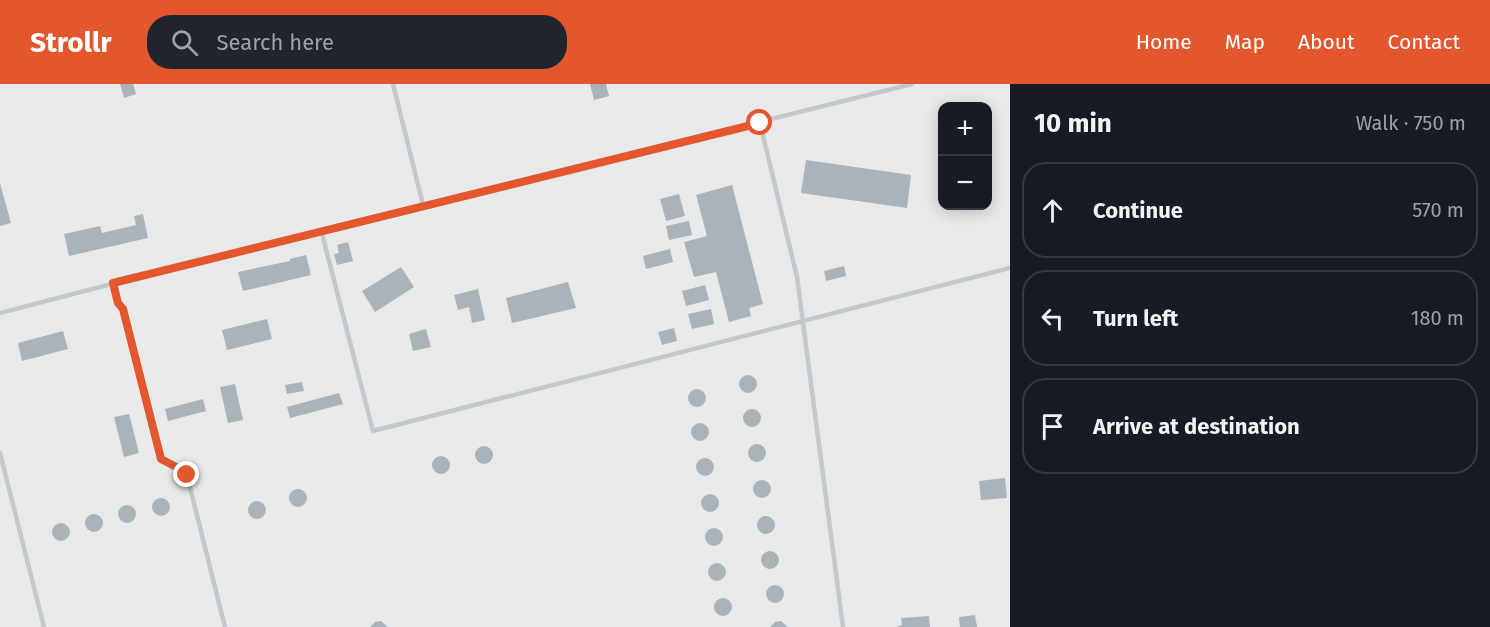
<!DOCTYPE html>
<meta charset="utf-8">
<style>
body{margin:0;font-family:"Fira Sans",sans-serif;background:#20242c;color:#f1f3f6}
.controls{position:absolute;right:18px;top:18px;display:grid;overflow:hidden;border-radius:12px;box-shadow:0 3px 15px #0003}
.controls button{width:54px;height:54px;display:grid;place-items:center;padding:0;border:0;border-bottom:2px solid #363941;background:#171b24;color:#f1f3f6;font:30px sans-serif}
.stop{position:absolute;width:18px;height:18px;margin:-14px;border:4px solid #e4572e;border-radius:50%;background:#fff}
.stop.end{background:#e4572e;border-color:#fff;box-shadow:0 2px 6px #0008}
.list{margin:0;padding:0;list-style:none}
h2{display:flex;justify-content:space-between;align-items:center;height:78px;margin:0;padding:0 24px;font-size:26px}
h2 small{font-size:20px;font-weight:400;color:#9ea1a6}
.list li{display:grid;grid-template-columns:39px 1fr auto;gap:18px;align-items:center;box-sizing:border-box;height:96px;margin:0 12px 12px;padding:0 12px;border:2px solid #363941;border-radius:24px}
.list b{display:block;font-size:22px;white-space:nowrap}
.list em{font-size:20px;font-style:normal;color:#9ea1a6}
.icon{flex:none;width:33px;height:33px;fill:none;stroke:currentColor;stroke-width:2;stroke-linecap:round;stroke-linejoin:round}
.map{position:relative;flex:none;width:1010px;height:543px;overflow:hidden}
header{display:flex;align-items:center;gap:36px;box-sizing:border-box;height:84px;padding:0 30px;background:#e4572e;color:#fff}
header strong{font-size:28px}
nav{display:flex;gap:33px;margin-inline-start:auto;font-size:21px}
.search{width:420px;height:54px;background:#20242c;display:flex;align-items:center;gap:15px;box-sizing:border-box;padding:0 21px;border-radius:24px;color:#9ea1a6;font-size:22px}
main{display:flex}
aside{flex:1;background:#171b24}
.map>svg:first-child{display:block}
.built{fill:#e8e9e9;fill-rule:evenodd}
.building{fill:#aab3b9}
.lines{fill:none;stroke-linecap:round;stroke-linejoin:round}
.lane{stroke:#c3c8cc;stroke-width:4.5}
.route{stroke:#e4572e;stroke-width:8}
</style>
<header>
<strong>Strollr</strong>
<div class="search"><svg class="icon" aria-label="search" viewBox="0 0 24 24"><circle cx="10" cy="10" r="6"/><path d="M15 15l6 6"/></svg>Search here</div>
<nav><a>Home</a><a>Map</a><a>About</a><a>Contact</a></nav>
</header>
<main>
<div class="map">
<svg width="1010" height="543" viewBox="0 0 1010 543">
<rect width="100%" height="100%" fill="#fafaf8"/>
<path class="built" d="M0 0H1010V543H0ZM942 22H988V122H942Z"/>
<path class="building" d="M120 0H133L136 10 124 14Z
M590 0H606L609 12 594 16Z
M806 76 911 91 907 124 801 109Z
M0 99 11 139 0 142Z
M732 101 763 220 749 224 751 232 729 238 716 188 694 193 684 158 707 152 696 111Z
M679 110 685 132 666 137 660 115Z
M143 130 148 154 69 172 64 150 100 142 102 149 136 141 134 132Z
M689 137 692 151 669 156 666 142Z
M348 158 353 177 337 181 334 170 339 169 337 161Z
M670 165 673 178 646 185 643 172Z
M306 171 311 191 243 207 238 188 290 177V175Z
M844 182 846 192 826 197 824 187Z
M401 183 414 203 375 228 362 207Z
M568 198 576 224 512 239 506 214Z
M705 201 709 216 686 222 682 207Z
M478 205 485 236 472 239 469 223 458 226 454 211Z
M711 225 714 240 692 245 688 230Z
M267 235 272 255 227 266 222 246Z
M674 244 677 257 662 261 658 248Z
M426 245 431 263 413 267 409 250Z
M63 247 68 265 22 277 18 259Z
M739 300a9 9 0 1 1 18 0a9 9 0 1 1-18 0Z
M302 298 304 307 287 310 285 301Z
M235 300 243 336 228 339 220 303Z
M688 314a9 9 0 1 1 18 0a9 9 0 1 1-18 0Z
M339 309 343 320 290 334 287 323Z
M203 315 206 327 168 337 165 325Z
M743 334a9 9 0 1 1 18 0a9 9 0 1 1-18 0Z
M129 330 139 369 124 373 114 333Z
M691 348a9 9 0 1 1 18 0a9 9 0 1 1-18 0Z
M748 369a9 9 0 1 1 18 0a9 9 0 1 1-18 0Z
M475 371a9 9 0 1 1 18 0a9 9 0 1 1-18 0Z
M432 381a9 9 0 1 1 18 0a9 9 0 1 1-18 0Z
M696 383a9 9 0 1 1 18 0a9 9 0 1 1-18 0Z
M1005 394 1007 414 981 416 979 397Z
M753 405a9 9 0 1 1 18 0a9 9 0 1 1-18 0Z
M289 414a9 9 0 1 1 18 0a9 9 0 1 1-18 0Z
M701 419a9 9 0 1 1 18 0a9 9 0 1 1-18 0Z
M152 423a9 9 0 1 1 18 0a9 9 0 1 1-18 0Z
M248 426a9 9 0 1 1 18 0a9 9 0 1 1-18 0Z
M118 430a9 9 0 1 1 18 0a9 9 0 1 1-18 0Z
M85 439a9 9 0 1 1 18 0a9 9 0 1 1-18 0Z
M757 441a9 9 0 1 1 18 0a9 9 0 1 1-18 0Z
M52 448a9 9 0 1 1 18 0a9 9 0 1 1-18 0Z
M705 453a9 9 0 1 1 18 0a9 9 0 1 1-18 0Z
M761 476a9 9 0 1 1 18 0a9 9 0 1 1-18 0Z
M708 488a9 9 0 1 1 18 0a9 9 0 1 1-18 0Z
M766 510a9 9 0 1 1 18 0a9 9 0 1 1-18 0Z
M714 523a9 9 0 1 1 18 0a9 9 0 1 1-18 0Z
M975 531 977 543H960L959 533Z
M929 532 930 543H897L902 541 901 534Z
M381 537 388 543H370L375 538Z
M781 537 788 543H770L775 538Z"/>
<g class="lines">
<path class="lane" d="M393 0 423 121
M760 39 797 193 843 543
M321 146 373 347 1010 184
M113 199 118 219 123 225 161 375 184 387 187 391 225 543
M0 229 192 179 912 0
M0 369 44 543"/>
</g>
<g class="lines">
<path class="route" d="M187 391 184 387 161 375 123 225 118 219 113 199 760 39"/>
</g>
</svg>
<div class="controls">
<button>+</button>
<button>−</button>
</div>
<div class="stop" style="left:760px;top:39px"></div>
<div class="stop end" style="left:187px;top:391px"></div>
</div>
<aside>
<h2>10 min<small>Walk · 750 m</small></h2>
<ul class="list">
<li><svg class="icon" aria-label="ahead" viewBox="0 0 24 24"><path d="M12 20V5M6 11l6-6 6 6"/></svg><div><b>Continue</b></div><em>570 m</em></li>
<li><svg class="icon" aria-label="left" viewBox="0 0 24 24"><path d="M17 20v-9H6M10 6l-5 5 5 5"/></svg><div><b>Turn left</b></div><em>180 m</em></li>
<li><svg class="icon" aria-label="arrive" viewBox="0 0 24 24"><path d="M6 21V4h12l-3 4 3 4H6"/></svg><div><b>Arrive at destination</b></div></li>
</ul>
</aside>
</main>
